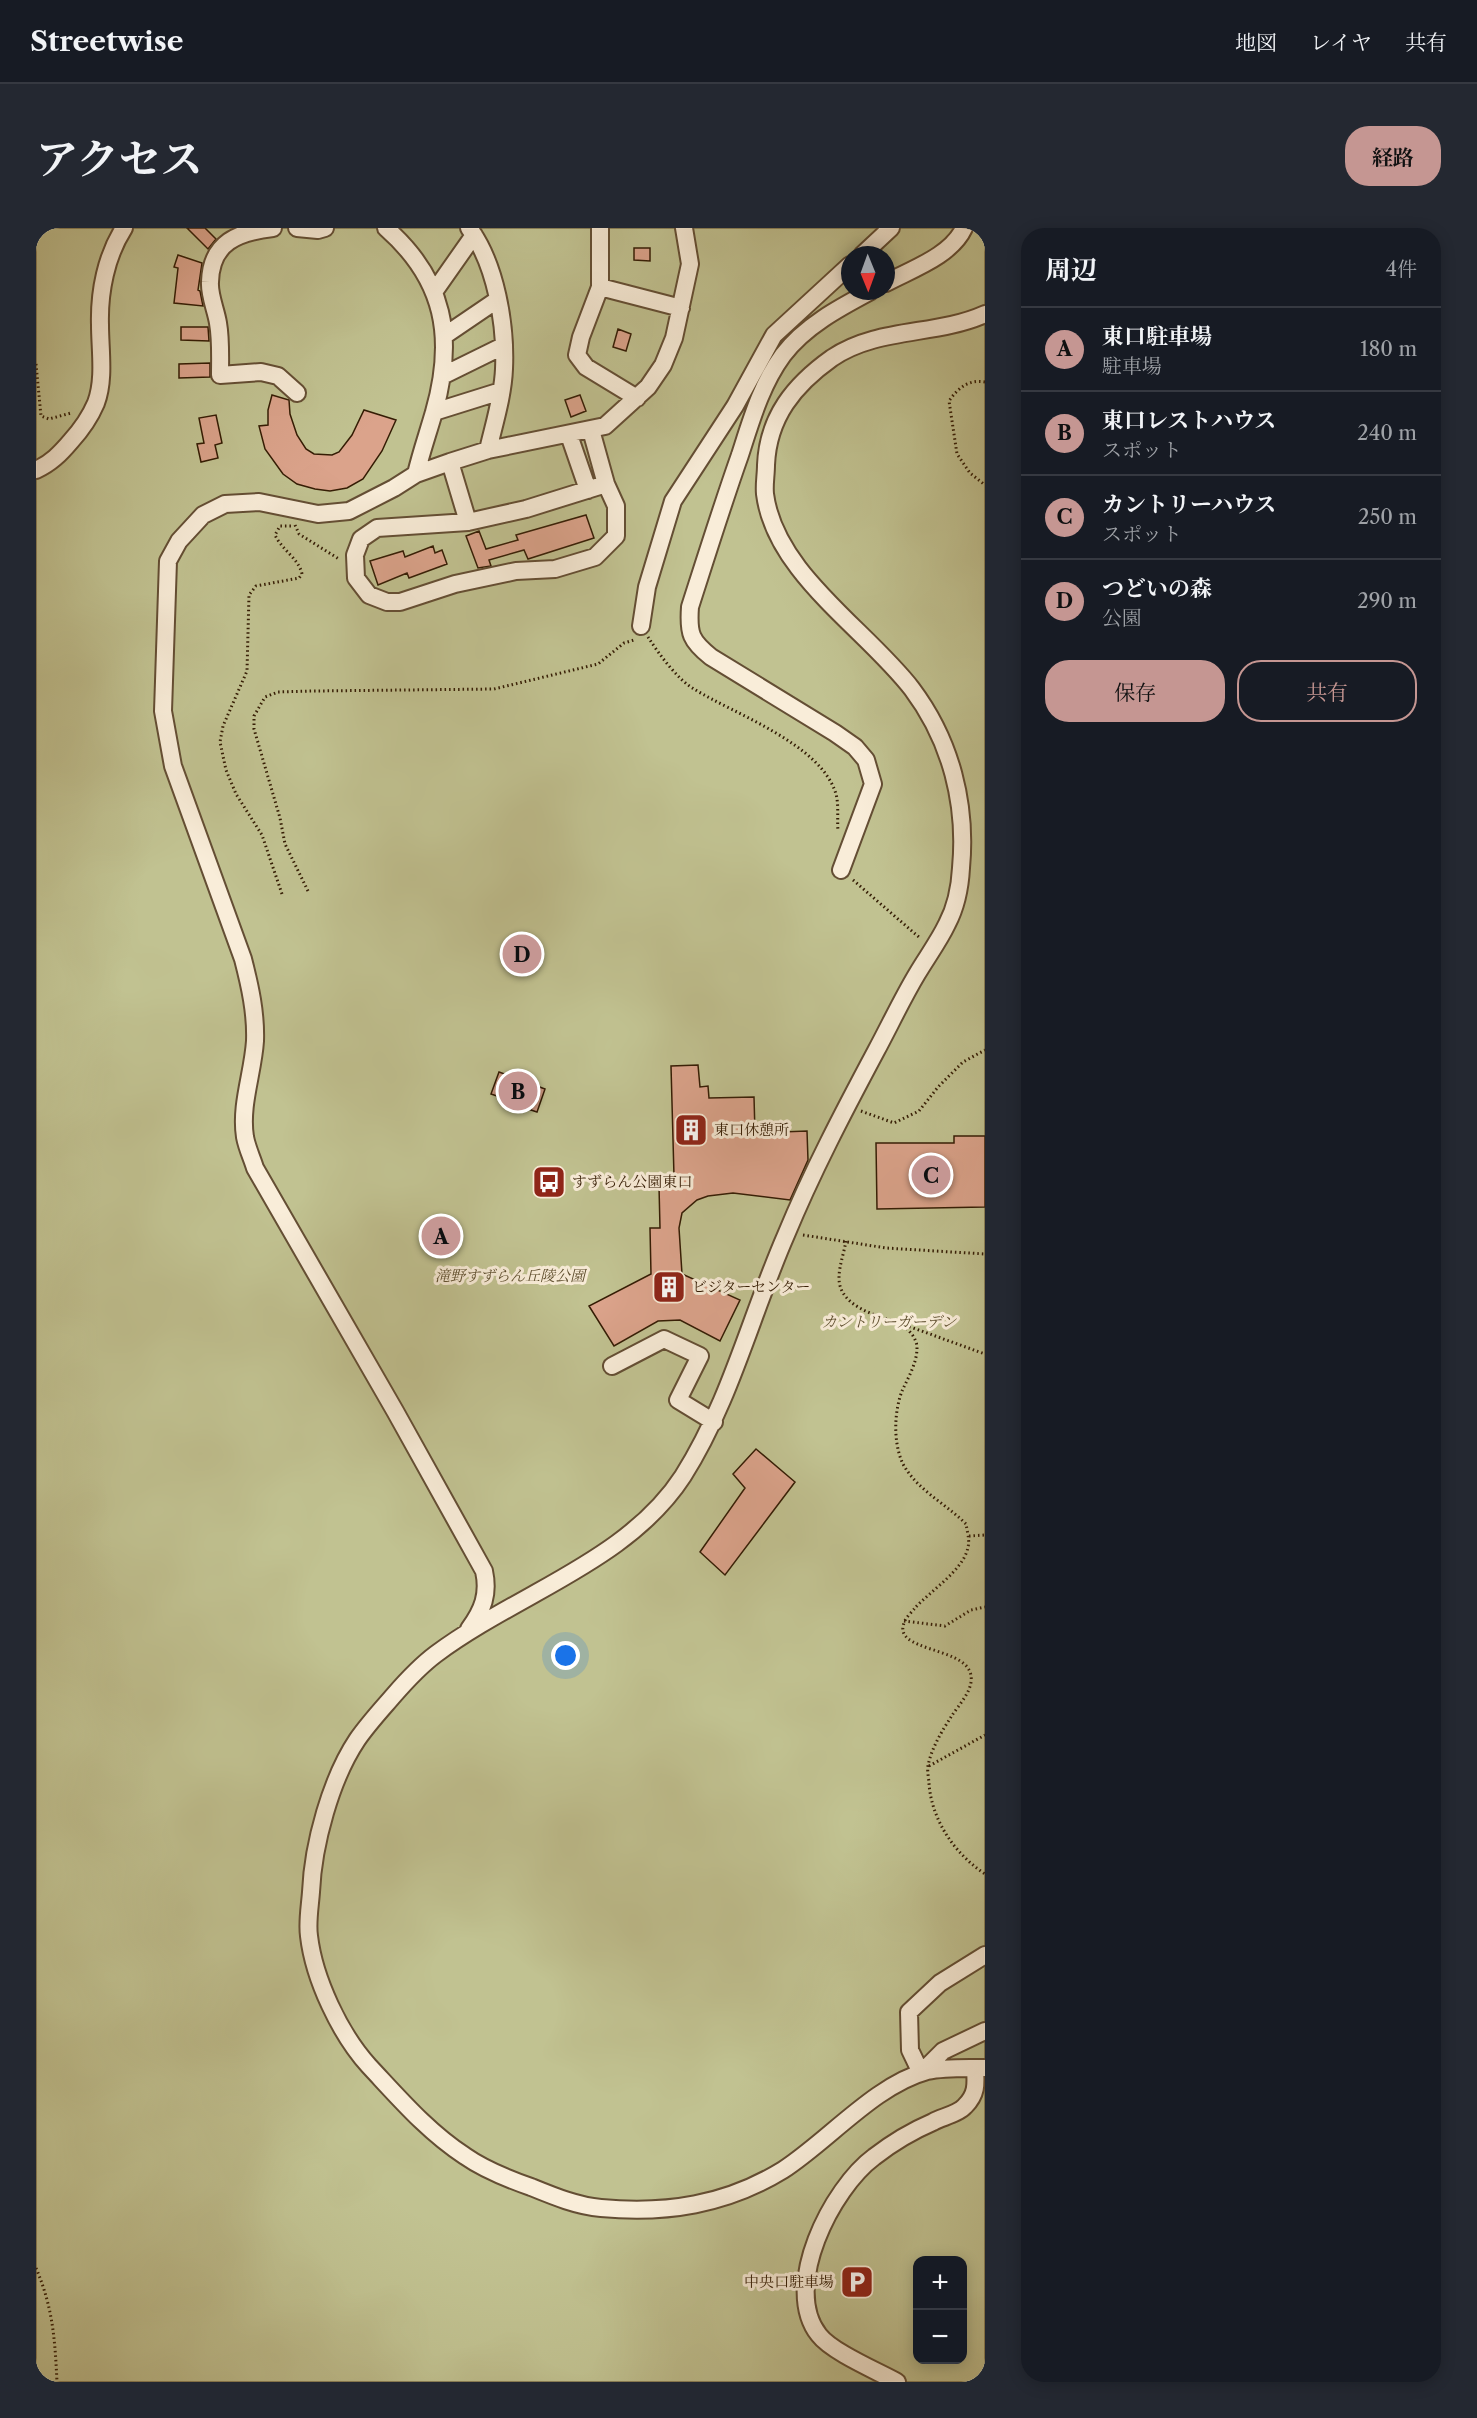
<!DOCTYPE html>
<html lang="ja">
<meta charset="utf-8">
<style>
body{margin:0;font-family:"Libre Caslon Text","Noto Serif JP",serif;background:#242831;color:#f1f3f6}
.controls{position:absolute;right:18px;bottom:18px;display:grid;overflow:hidden;border-radius:12px;box-shadow:0 3px 15px #0003}
.controls button{width:54px;height:54px;display:grid;place-items:center;padding:0;border:0;border-bottom:2px solid #363941;background:#171b24;color:#f1f3f6;font:30px sans-serif}
.compass{position:absolute;left:805px;top:18px;width:54px;height:54px;border-radius:50%;background:#171b24;box-shadow:0 3px 15px #0003;rotate:179deg}
.you{position:absolute;left:530px;top:1428px;width:21px;height:21px;margin:-15px;border:4px solid #fff;border-radius:50%;background:#1a73e8;box-shadow:0 0 0 9px #1a73e833}
.badge{display:grid;place-items:center;width:39px;height:39px;border-radius:50%;background:#c59692;color:#111;font-size:20px;font-weight:700}
.pin{position:absolute;translate:-50% -50%;border:3px solid #fff;box-shadow:0 2px 6px #0006}
.list{margin:0;padding:0;list-style:none}
h2{display:flex;justify-content:space-between;align-items:center;height:78px;margin:0;padding:0 24px;font-size:26px}
h2 small{font-size:20px;font-weight:400;color:#9ea1a6}
.list li{display:grid;grid-template-columns:39px 1fr auto;gap:18px;align-items:center;box-sizing:border-box;height:84px;padding:0 24px;border-top:2px solid #363941}
.list b{display:block;font-size:22px;white-space:nowrap}
.list p{margin:0;font-size:20px;white-space:nowrap;color:#9ea1a6}
.list em{font-size:20px;font-style:normal;color:#9ea1a6}
.actions{display:flex;gap:12px;padding:18px 24px}
.actions a{flex:1;padding:14px 0;border:2px solid #c59692;border-radius:24px;text-align:center;font-size:21px;color:#c59692}
.actions .main{background:#c59692;color:#111}
.map{position:relative;flex:none;width:949px;height:2154px;overflow:hidden;border-radius:24px}
header{display:flex;align-items:center;gap:36px;box-sizing:border-box;height:84px;padding:0 30px;background:#171b24;border-bottom:2px solid #363941}
header strong{font-size:28px}
nav{display:flex;gap:33px;margin-inline-start:auto;font-size:21px}
.intro{display:flex;align-items:center;justify-content:space-between;box-sizing:border-box;height:144px;padding:0 36px}
h1{margin:0;font-size:42px}
.button{padding:15px 27px;border-radius:24px;background:#c59692;color:#111;font-size:21px;font-weight:700}
main{display:flex;gap:36px;padding:0 36px}
aside{flex:1;background:#171b24;border-radius:24px;box-shadow:0 3px 15px #0003}
.map>svg:first-child{display:block}
.green{fill:#c1c291;stroke:#7a6f4a;stroke-width:1.5;fill-rule:evenodd}
.building{fill:#dba38b;stroke:#341c04;stroke-width:1.5}
.lines{fill:none;stroke-linecap:round;stroke-linejoin:round}
.minor-casing{stroke:#644e34;stroke-width:20}
.path{stroke:#341c04;stroke-width:3;stroke-dasharray:1.5 3;stroke-linecap:butt}
.minor{stroke:#f9edd9;stroke-width:16}
.labels{text-anchor:middle;stroke-width:6;stroke-linejoin:round;paint-order:stroke}
.poi-label{font-size:15px;fill:#341c04;stroke:#f9edd9;text-anchor:start}
.park-label{font-size:15px;font-style:italic;fill:#5e4e2e;stroke:#f9edd9}
</style>
<header>
<strong>Streetwise</strong>
<nav><a>地図</a><a>レイヤ</a><a>共有</a></nav>
</header>
<div class="intro"><h1>アクセス</h1><a class="button">経路</a></div>
<main>
<div class="map">
<svg width="949" height="2154" viewBox="0 0 949 2154">
<rect width="100%" height="100%" fill="#f6e4c4"/>
<filter id="stains"><feTurbulence type="fractalNoise" baseFrequency=".00333" numOctaves="4"/><feColorMatrix values="0 0 0 0 .2 0 0 0 0 .09 0 0 0 0 .02 0 0 0 .5 -.17"/></filter>
<radialGradient id="worn" r=".72"><stop offset=".6" stop-color="#630" stop-opacity="0"/><stop offset="1" stop-color="#630" stop-opacity=".3"/></radialGradient>
<path class="green" d="M0 0H949V2154H0ZM814 27H850V63H814ZM882 2032H926V2132H882Z"/>
<path class="building" d="M151 0H169L180 11 172 21Z
M598 20H614V33L598 32Z
M142 27 166 35 162 62 164 63 167 78 138 75 142 40 138 39Z
M145 99H172L173 113 145 112Z
M582 101 595 106 590 123 577 119Z
M174 135V149L143 150V136Z
M236 167 253 172 254 186 261 207 270 221 278 226 296 227 303 224 316 207 328 182 360 192 346 223 327 251 311 260 294 263 279 261 261 256 247 246 229 221 223 198 232 197V182Z
M544 167 550 183 535 189 529 172Z
M180 187 186 215 179 217 182 230 165 234 161 216 168 215 163 190Z
M550 287 558 310 492 331 488 322 453 332 455 338 442 340 430 308 443 303 450 321 482 312 480 307Z
M397 318 399 325 406 322 411 336 373 350 371 345 342 357 334 333 367 323 369 329Z
M662 837 664 859 672 858 673 870 718 869 719 905 771 903 772 932 754 972 697 965 672 968 661 972 646 985 643 1000 646 1046 704 1072 684 1113 644 1092 622 1093 578 1118 553 1078 615 1046 614 1000H624L623 958 634 957V947L638 948 635 838Z
M463 844 509 861 501 884 483 878 481 883 467 878 470 871 455 866Z
M918 908H949V979L841 981 840 915H918Z
M720 1221 759 1254 689 1347 664 1324 709 1260 697 1246Z"/>
<g class="lines">
<g class="minor-casing">
<path id="minor" d="M237 0C202 4 175 14 174 54 173 67 180 82 182 95 185 112 184 130 184 147L225 144 242 148 261 165
M261 0 282 2 289 0
M350 0C409 52 419 110 398 184 392 205 385 225 380 246
M433 0C460 36 470 97 468 141 467 168 458 196 452 222
M564 0V59L545 109 541 127 550 139 601 170
M826 27 855 0
M850 55C876 41 915 28 928 0
M564 59 645 80
M398 64 438 7
M949 86C900 108 842 99 796 130 758 157 732 189 730 237 730 247 728 256 729 266 739 345 830 401 876 461 915 513 931 576 925 640 924 659 920 679 911 696 903 713 891 729 881 746 866 771 854 797 840 823 808 883 776 944 750 1007 715 1087 694 1174 647 1248 612 1302 554 1335 500 1365 466 1384 431 1403 400 1426 384 1438 371 1452 358 1467 346 1481 332 1496 321 1512 295 1551 277 1616 275 1664 274 1678 271 1694 273 1708 278 1751 304 1806 333 1838 363 1870 392 1904 429 1928 449 1942 472 1951 495 1959 517 1968 541 1978 565 1980 630 1986 690 1977 747 1942 792 1913 839 1857 891 1843 909 1839 930 1840 949 1840
M408 108 461 72
M406 148 467 118
M398 184 465 163
M555 202 570 256 580 278V308L559 329 519 341 480 343 419 356 364 374H351L333 367 320 350 319 327 325 311 341 300 432 294 490 281 570 256
M533 207 552 262
M414 234 432 294
M0 242C15 235 24 226 35 213 45 202 54 189 60 175 69 151 64 122 64 97 63 64 70 28 88 0
M605 398 611 359 637 273 699 178 738 107 814 37
M805 642 837 556 830 532 819 519 799 505 675 429C655 413 652 406 654 379 670 329 686 278 704 227 715 193 725 157 747 127 769 98 803 80 835 63
M576 1138 628 1111 664 1128 642 1172 678 1194
M433 1401C447 1382 453 1366 448 1343L359 1183 219 940C216 930 211 920 209 909 204 877 217 845 219 813 220 785 214 758 207 731L137 538 127 483 132 333 143 313 167 287 189 276 223 274 282 286 313 283 358 260 380 246 414 234 452 222 569 198 612 159 627 137 638 110 654 36 648 0
M949 1727 904 1755 873 1784 874 1822 885 1845 907 1823 949 1803
M861 2154C841 2143 796 2124 783 2107 745 2059 796 1960 838 1929 856 1915 876 1903 897 1894 906 1889 922 1886 929 1878 941 1866 940 1856 939 1840"/>
</g>
<path class="path" d="M0 136 5 188 13 191 35 185
M949 154C933 151 922 160 913 173L921 226 934 245 949 257
M259 297 263 306 303 331
M612 409C623 426 641 451 658 461 700 487 785 516 800 566 803 577 801 592 802 603
M817 652 884 710
M272 663 249 616 244 590 218 501V488L229 469 242 464 278 463 458 461 562 436 588 415 598 412
M246 666 226 607 200 566 190 542 184 514 187 498 211 443 213 367 220 358 263 350 266 346C263 331 246 322 239 307L244 298H255
M825 883 858 895 883 883 902 859 927 834 949 822
M767 1007 850 1020 949 1026
M810 1013C808 1025 803 1038 803 1050 803 1079 842 1088 863 1095
M863 1095C871 1100 881 1109 881 1120 881 1135 872 1150 866 1163 858 1184 857 1215 867 1236 881 1262 909 1275 930 1296 931 1303 934 1312 932 1319 928 1342 894 1363 879 1380 876 1384 870 1389 868 1395 857 1423 925 1419 934 1444 940 1460 923 1476 915 1489 906 1503 895 1521 892 1538 891 1544 893 1551 893 1556 896 1593 919 1626 949 1646
M869 1097 949 1126
M933 1308 949 1307
M868 1393 909 1398 935 1382 949 1379
M893 1538 949 1507
M0 2040C17 2080 19 2112 21 2154"/>
<use href="#minor" class="minor"/>
</g>
<defs>
<g id="building-square" transform="scale(1.725)"><rect x="-9" y="-9" width="18" height="18" rx="4" fill="#8f2418" stroke="#f9edd9"/><path d="M-4-6H4V6H1V3H-1V6H-4ZM-2.5-4.3h1.7v1.8h-1.7ZM.8-4.3h1.7v1.8H.8ZM-2.5-1h1.7V.8h-1.7ZM.8-1h1.7V.8H.8Z" fill="#fff"/></g>
<g id="bus-square" transform="scale(1.725)"><rect x="-9" y="-9" width="18" height="18" rx="4" fill="#8f2418" stroke="#f9edd9"/><path d="M-5-6H5V4H4V6H2V4H-2V6H-4V4H-5ZM-3.5-4V0h7V-4ZM-3.5 1.2v1.5H-2V1.2ZM2 1.2v1.5H3.5V1.2Z" fill="#fff"/></g>
<g id="parking-square" transform="scale(1.725)"><rect x="-9" y="-9" width="18" height="18" rx="4" fill="#8f2418" stroke="#f9edd9"/><path d="M-3.5-5.5H1a3.5 3.5 0 0 1 0 7H-1V5.5H-3.5ZM-1-3.4V-.6H.8a1.4 1.4 0 0 0 0-2.8Z" fill="#fff"/></g>
</defs>
<g fill-rule="evenodd">
<use href="#building-square" x="655" y="902"/>
<use href="#bus-square" x="513" y="954"/>
<use href="#building-square" x="633" y="1059"/>
<use href="#parking-square" x="821" y="2054"/>
</g>
<g class="labels">
<g class="poi-label">
<text x="678" y="907">東口休憩所</text>
<text x="536" y="959">すずらん公園東口</text>
<text x="656" y="1064">ビジターセンター</text>
<text x="798" y="2059" text-anchor="end">中央口駐車場</text>
</g>
<g class="park-label">
<text x="474" y="1053">滝野すずらん丘陵公園</text>
<text x="853" y="1099">カントリーガーデン</text>
</g>
</g>
<rect width="100%" height="100%" filter="url(#stains)"/>
<rect width="100%" height="100%" fill="url(#worn)"/>
</svg>
<div class="controls">
<button>+</button>
<button>−</button>
</div>
<svg class="compass" viewBox="-18 -18 36 36"><path d="M0-13l5 13h-10z" fill="#e53935"/><path d="M0 13l5-13h-10z" fill="#9ea1a6"/></svg>
<div class="you"></div>
<div class="pin badge" style="left:405px;top:1008px">A</div>
<div class="pin badge" style="left:482px;top:863px">B</div>
<div class="pin badge" style="left:895px;top:947px">C</div>
<div class="pin badge" style="left:486px;top:726px">D</div>
</div>
<aside>
<h2>周辺<small>4件</small></h2>
<ul class="list">
<li><span class="badge">A</span><div><b>東口駐車場</b><p>駐車場</p></div><em>180 m</em></li>
<li><span class="badge">B</span><div><b>東口レストハウス</b><p>スポット</p></div><em>240 m</em></li>
<li><span class="badge">C</span><div><b>カントリーハウス</b><p>スポット</p></div><em>250 m</em></li>
<li><span class="badge">D</span><div><b>つどいの森</b><p>公園</p></div><em>290 m</em></li>
</ul>
<div class="actions"><a class="main">保存</a><a>共有</a></div>
</aside>
</main>
